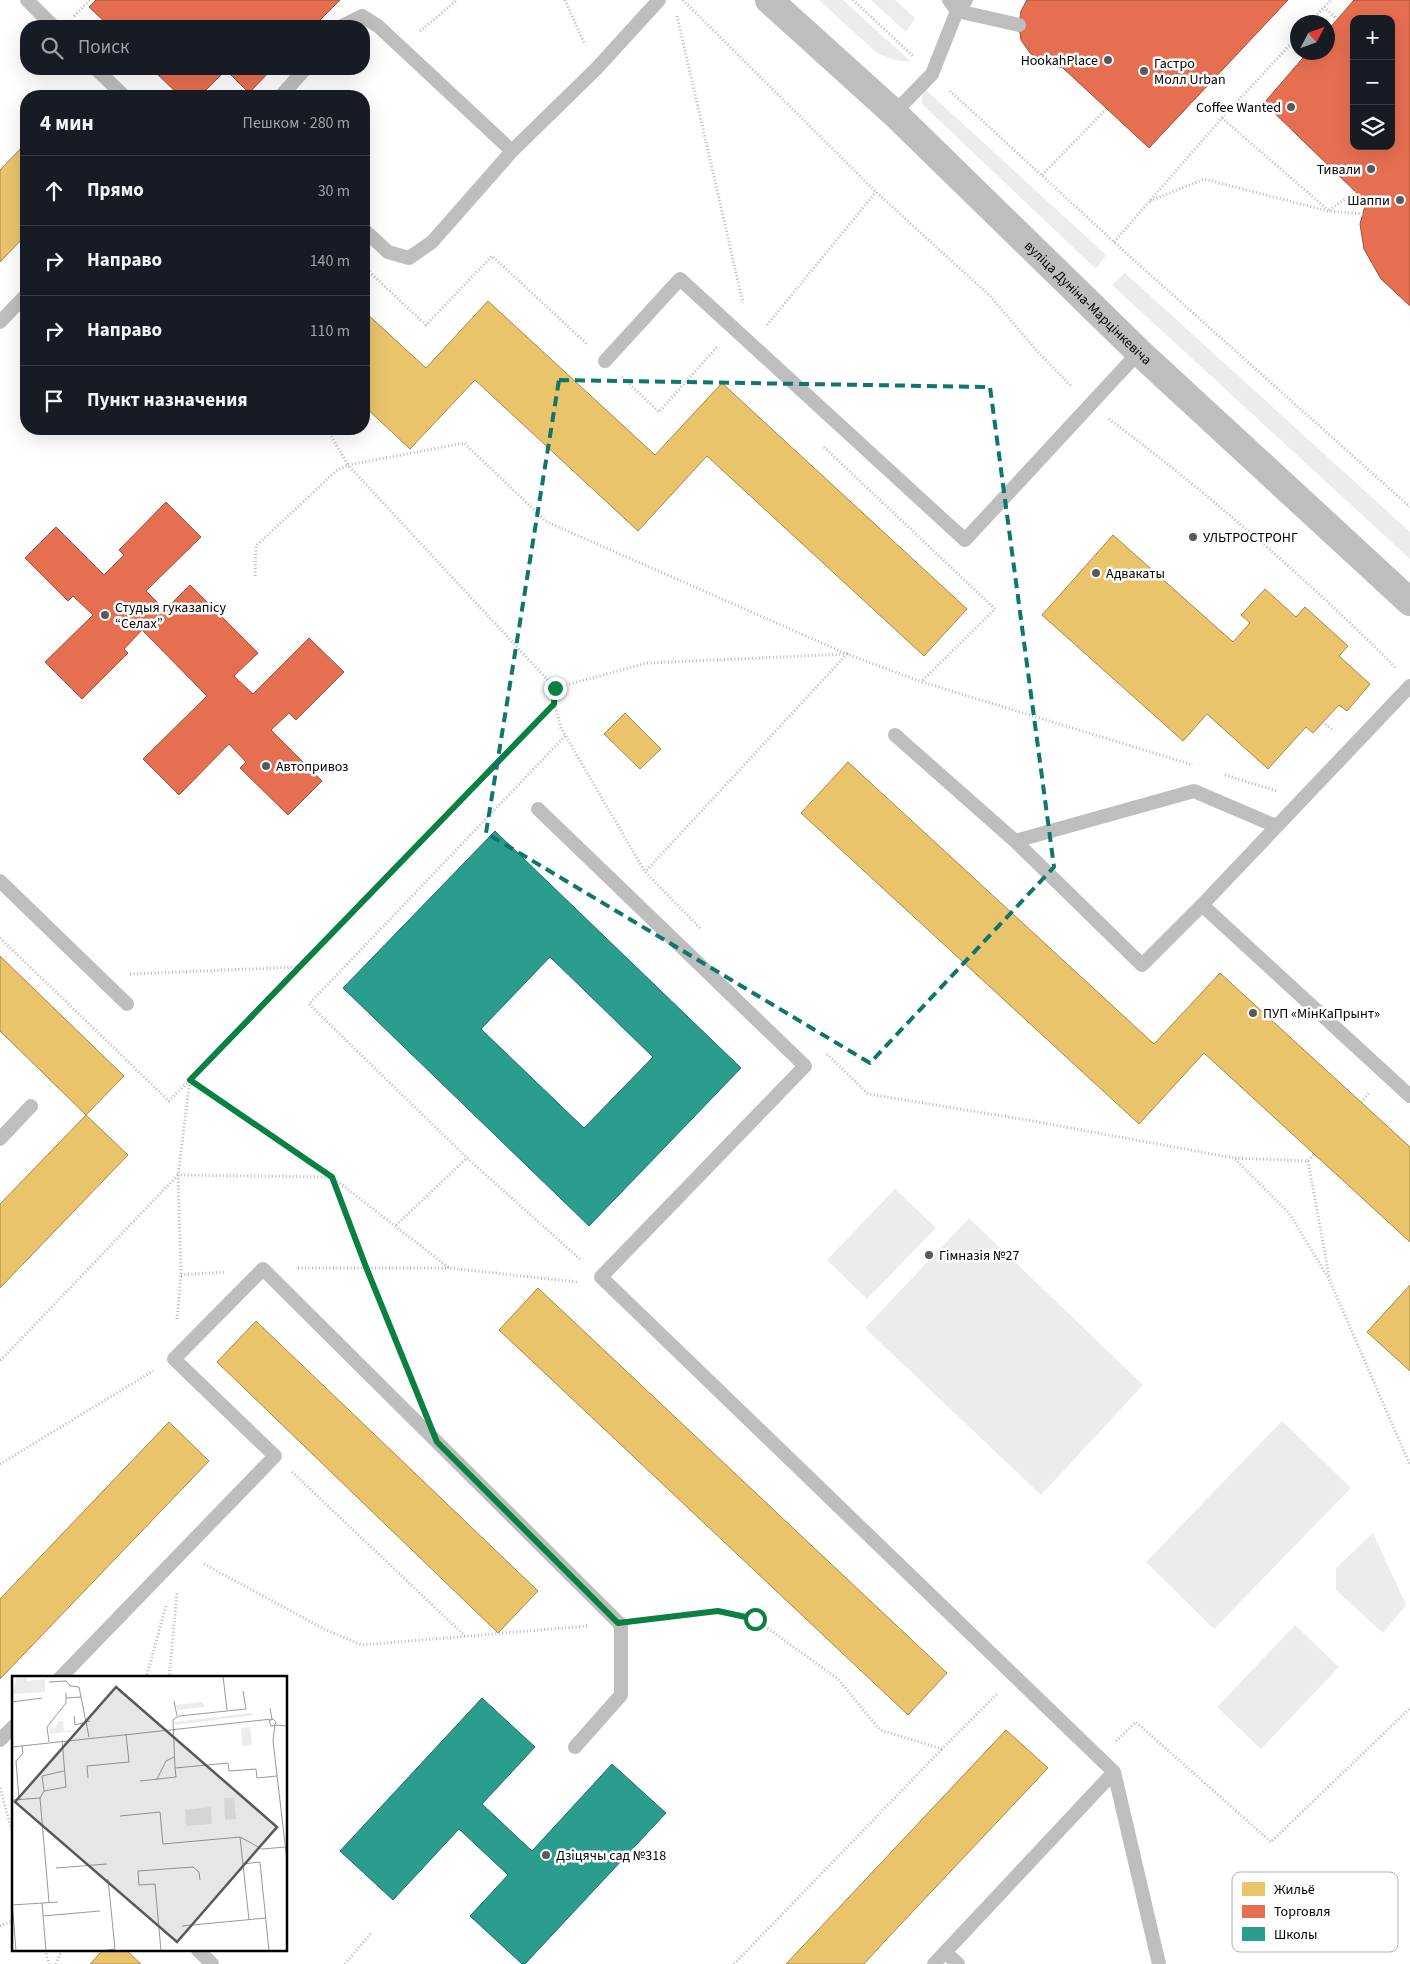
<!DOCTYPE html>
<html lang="ru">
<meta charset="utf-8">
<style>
body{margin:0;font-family:"Source Sans 3",sans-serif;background:#20242c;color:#f1f3f6}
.controls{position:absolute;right:15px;top:15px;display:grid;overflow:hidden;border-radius:10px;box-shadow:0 5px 20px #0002}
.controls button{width:45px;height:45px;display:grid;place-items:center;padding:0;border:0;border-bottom:1px solid #363941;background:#171b24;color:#f1f3f6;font:25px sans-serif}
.compass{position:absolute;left:1290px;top:15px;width:45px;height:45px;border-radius:50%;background:#171b24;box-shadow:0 5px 20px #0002;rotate:49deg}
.stop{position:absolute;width:15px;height:15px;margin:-11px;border:4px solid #0b8043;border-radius:50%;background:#fff}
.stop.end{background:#0b8043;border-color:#fff;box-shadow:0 1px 5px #0008}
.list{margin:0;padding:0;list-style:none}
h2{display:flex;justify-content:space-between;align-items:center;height:65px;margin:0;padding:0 20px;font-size:21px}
h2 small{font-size:16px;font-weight:400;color:#9ea1a6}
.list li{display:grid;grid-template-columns:32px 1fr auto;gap:15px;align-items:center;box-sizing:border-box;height:70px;padding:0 20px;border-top:1px solid #363941}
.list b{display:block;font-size:19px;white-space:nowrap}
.list em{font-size:16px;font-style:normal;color:#9ea1a6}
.icon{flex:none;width:28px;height:28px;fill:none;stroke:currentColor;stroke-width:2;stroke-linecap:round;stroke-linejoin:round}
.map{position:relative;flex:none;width:1410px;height:1964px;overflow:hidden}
.search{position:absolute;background:#171b24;box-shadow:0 5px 20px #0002;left:20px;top:20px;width:350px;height:55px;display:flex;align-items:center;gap:12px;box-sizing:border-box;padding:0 18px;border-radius:20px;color:#9ea1a6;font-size:19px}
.panel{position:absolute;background:#171b24;box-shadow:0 5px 20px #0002;left:20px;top:90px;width:350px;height:345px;border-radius:20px}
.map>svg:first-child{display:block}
.green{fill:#ececec}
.homes{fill:#e9c46a;stroke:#a3894a}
.shops{fill:#e76f51;stroke:#a24e39;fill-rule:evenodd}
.schools{fill:#2a9d8f;stroke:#1d6e64;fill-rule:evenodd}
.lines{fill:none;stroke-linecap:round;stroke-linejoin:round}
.path{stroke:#b9b9b9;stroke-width:3;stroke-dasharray:1 2.5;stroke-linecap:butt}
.service{stroke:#bebebe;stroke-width:14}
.tertiary{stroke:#bebebe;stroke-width:28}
.route{stroke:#0b8043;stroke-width:6}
.marked{fill:none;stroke:#0f766e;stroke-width:4;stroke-dasharray:10 6;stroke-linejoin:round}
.poi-dot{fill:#595959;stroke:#fff;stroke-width:2}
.labels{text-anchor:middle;stroke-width:5;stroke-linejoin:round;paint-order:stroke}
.poi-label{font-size:14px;fill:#000;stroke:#fff;text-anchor:start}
.street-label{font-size:14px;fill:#000;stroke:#fff}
.inset-road{fill:none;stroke:#999;stroke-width:1}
.view{fill:#595959;fill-opacity:0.15;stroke:#595959;stroke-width:2.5}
.inset-edge{fill:none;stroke:#000;stroke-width:2.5}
.key{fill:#fff;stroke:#b2b2b2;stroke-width:1}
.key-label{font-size:14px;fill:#000}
</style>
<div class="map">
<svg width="1410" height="1964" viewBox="0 0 1410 1964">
<rect width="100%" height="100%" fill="#fff"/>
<path class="green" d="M819 0H843L911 62 894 60 877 53Z
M871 0H895L915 18 906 32Z
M926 90 1106 255 1096 269 923 105 921 98Z
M1125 273 1410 532V559L1112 285Z
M895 1189 936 1228 867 1299 827 1260Z
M969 1218 1143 1385 1041 1495 865 1328Z
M1282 1421 1351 1488 1214 1629 1146 1562Z
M1373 1533 1406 1605 1383 1633 1336 1590V1568Z
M1295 1625 1339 1667 1261 1749 1217 1707Z"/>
<path class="homes" d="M26 143V235L0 262V170Z
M488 301 655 455 722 383 967 609 924 656 707 456 638 531 475 380 410 449 364 406V311L426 368Z
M1113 535 1233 642 1250 623 1241 615 1265 589 1296 617 1305 607 1348 646 1339 656 1370 684 1347 711 1339 705 1313 733 1306 727 1268 769 1207 714 1183 741 1042 615Z
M625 713 661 749 640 769 604 734Z
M848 762 1154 1044 1220 973 1410 1147V1242L1204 1053 1139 1124 801 813Z
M0 956 124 1076 86 1115 0 1031Z
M86 1115 128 1155 0 1288V1204Z
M1410 1285V1371L1367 1332Z
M538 1288 947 1673 908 1715 499 1330Z
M256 1321 538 1591 498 1633 217 1362Z
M169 1422 209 1461 0 1679V1599Z
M1006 1730 1048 1768 885 1941 864 1964H786Z
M103 1950H126L141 1964H90Z"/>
<path class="shops" d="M96 0H340L314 26H109L89 7Z
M1027 0H1288L1149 148 1063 68 1045 64 1030 53 1021 40 1019 25 1021 11Z
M1354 0H1410V306L1381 279 1364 249 1360 224 1366 202 1264 103 1308 52H1328V30ZM1354 19H1391V146H1354Z
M152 69H272L249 93 226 70 200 96H180Z
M166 502 201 537 146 591 165 610 190 585 258 653 234 676 253 694 309 638 344 672 296 720 289 713 271 730 322 781 288 815 240 768 246 762 229 744 179 795 143 759 207 696 142 630 124 649 128 653 82 699 45 662 93 615 73 596 68 601 25 558 56 527 104 575 124 555 119 550Z"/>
<path class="schools" d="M495 831 741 1068 589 1226 343 988ZM550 957 653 1057 584 1128 481 1029Z
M482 1698 535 1747 482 1804 532 1851 612 1764 666 1813 525 1964H522L470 1916 508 1875 459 1829 393 1900 340 1851Z"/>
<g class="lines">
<path class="path" d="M565 0 585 45
M683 0 876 192 990 296 1037 351 1072 387
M853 0 913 56
M1324 7 1337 19
M74 16 90 0
M677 16 743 303
M1310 22 1331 0
M420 31 457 0
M950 91 1126 253 1410 507
M1222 118 1328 210
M1042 175 1107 108
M1150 201 1204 179 1328 211 1363 214
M1329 210 1356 192
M1114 242 1222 118 1298 36
M364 267 426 325 492 256 588 345
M767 325 876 192
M622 377 659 412 717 347
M1109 419C1209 494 1306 578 1395 667
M824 447 995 609 922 681
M255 576 256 546 336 471 348 465 327 429
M555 688 348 465 464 443 547 522 847 654 645 872
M1323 722 1334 731
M565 736 309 1004 467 1158 582 1261
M1225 775 1277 791
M700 928 645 872 561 728 554 703 555 688 647 663 847 654 922 682 1193 765
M0 938 169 1101 190 1080 178 1175 0 1361
M130 974 299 967
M827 1054 868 1094 1027 1120 1234 1158 1289 1213 1329 1279 1410 1465
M1361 1102 1370 1092
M1235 1158 1308 1161 1314 1154
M1308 1161 1329 1276
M396 1225 467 1158
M298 1268H449
M181 1275 226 1272
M177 1319 181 1275 178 1175 332 1177 449 1268 577 1282
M411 1379 332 1177 190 1080 554 703
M0 1464 153 1371
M292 1472 465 1636
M204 1564 326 1630 362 1645 587 1626
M646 1620 719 1611 755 1619 838 1679 880 1730 942 1749 998 1693
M146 1678 166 1606
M169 1678 177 1593
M1116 1741 1136 1722 1271 1842 1410 1708
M0 1788 14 1839
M0 1926 14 1920
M45 1950 49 1964
M56 1964 62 1950
M345 1964 372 1932
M734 1964 942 1749"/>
<path class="service" d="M27 0 53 26
M949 0 957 11 1019 25
M342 26 362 16 378 26 512 151
M96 69 124 96
M281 96 305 69
M894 113 932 74 957 11 966 0
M364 230 388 252 409 258 432 242 512 151 596 69 659 0
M0 322 26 295
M605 361 680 279 965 540 1139 352
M1410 686 1202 905 1410 1096
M895 735 1015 841 1142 965 1202 905
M538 809 805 1066 601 1277 1114 1772 1159 1964
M1015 841 1194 791 1276 826
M0 881 127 1004
M0 1139 31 1106
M60 1678 275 1456 174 1359 263 1269 621 1625V1695L575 1747
M0 1740 14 1726
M198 1950 212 1964
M945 1952 958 1964
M934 1964 1114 1772"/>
<path class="tertiary" id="s1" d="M769 0 894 113 1139 352 1410 602"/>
</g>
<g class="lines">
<path class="route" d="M555 688 554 704 190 1080 332 1177 366 1267 437 1442 618 1623 718 1611 755 1619"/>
</g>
<path class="marked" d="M559 380 990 387 1054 867 870 1063 486 833Z"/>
<g class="poi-dot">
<circle cx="1108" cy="60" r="5"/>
<circle cx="1144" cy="71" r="5"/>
<circle cx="1291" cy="107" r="5"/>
<circle cx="1371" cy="169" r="5"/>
<circle cx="1400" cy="200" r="5"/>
<circle cx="1193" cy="537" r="5"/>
<circle cx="1096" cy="573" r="5"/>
<circle cx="105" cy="615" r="5"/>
<circle cx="266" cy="766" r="5"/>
<circle cx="1253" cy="1013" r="5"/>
<circle cx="929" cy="1255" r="5"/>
<circle cx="546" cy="1855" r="5"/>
</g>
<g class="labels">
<g class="poi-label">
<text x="1098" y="65" text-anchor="end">HookahPlace</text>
<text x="1154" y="68">Гастро<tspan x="1154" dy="16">Молл Urban</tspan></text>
<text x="1281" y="112" text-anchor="end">Coffee Wanted</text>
<text x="1361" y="174" text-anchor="end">Тивали</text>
<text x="1390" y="205" text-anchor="end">Шаппи</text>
<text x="1203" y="542">УЛЬТРОСТРОНГ</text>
<text x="1106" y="578">Адвакаты</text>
<text x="115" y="612">Студыя гуказапісу<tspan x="115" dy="16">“Селах”</tspan></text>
<text x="276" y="771">Автопривоз</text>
<text x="1263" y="1018">ПУП «МінКаПрынт»</text>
<text x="939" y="1260">Гімназія №27</text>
<text x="556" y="1860">Дзіцячы сад №318</text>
</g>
<g class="street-label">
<text dy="5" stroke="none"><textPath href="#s1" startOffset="440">вуліца Дуніна-Марцінкевіча</textPath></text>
</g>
</g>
<g transform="translate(12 1676)">
<rect width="275" height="275" fill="#fff"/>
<path d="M5 0H14L15 5 33 3V16L0 18ZM190 26 193 31 165 34 164 29ZM239 37 243 39 164 49 162 46ZM47 45H51L52 55 71 54 38 58 37 52H43ZM238 51 240 69 230 70 229 52ZM222 122 224 143 213 144 212 122ZM199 131 200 148 174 150 173 134Z" fill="#ececec"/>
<path class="inset-road" d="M211 0 215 34M37 6 54 5 58 10 67 11 77 61M231 15 234 33 167 40 161 44 163 92 216 87 217 95 244 93 245 102 265 100M54 22 69 21M162 25 165 40M0 26 30 22M62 40 63 49 78 45M275 50 263 49 259 50 257 45 261 43 264 46 263 49 262 56 261 65 275 185M37 66 35 51 54 27V17M0 71 260 43 258 32M76 102 75 90 117 86 114 58M145 103 154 85 162 81M128 105 164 101 163 92M32 115 54 111 50 64M0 124 28 122M7 124 4 85 11 77 10 70M108 140 148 136 151 168 228 161 250 173 274 171M228 161 237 244M231 188 248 186 257 275M44 192 95 188M0 225 4 275M37 226 28 122 32 115 30 100 52 95M30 227 34 275M0 229 46 226M31 240 88 235M170 250 254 242M88 275 103 273 96 203M149 275 143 208 127 209 126 195 181 191 187 196 188 204"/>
<path class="view" d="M104 11 265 151 165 266 3 126Z"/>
<rect width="275" height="275" class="inset-edge"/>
</g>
<rect x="1232" y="1872" width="166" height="80" rx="8" class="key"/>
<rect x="1242" y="1882" width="23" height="14" fill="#e9c46a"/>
<rect x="1242" y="1905" width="23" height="13" fill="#e76f51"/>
<rect x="1242" y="1927" width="23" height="14" fill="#2a9d8f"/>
<g class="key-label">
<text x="1274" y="1894">Жильё</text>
<text x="1274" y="1916">Торговля</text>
<text x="1274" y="1939">Школы</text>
</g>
</svg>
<div class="controls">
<button>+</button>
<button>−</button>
<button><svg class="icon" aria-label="layers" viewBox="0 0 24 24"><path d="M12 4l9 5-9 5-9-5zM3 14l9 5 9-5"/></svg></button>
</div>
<svg class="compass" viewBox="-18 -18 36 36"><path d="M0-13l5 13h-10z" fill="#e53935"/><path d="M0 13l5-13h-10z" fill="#9ea1a6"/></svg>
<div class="stop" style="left:755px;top:1619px"></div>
<div class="stop end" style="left:555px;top:688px"></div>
<div class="search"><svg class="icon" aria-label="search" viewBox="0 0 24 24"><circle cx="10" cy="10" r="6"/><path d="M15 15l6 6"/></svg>Поиск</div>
<section class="panel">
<h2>4 мин<small>Пешком · 280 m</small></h2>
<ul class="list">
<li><svg class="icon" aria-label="ahead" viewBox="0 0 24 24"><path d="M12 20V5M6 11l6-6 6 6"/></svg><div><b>Прямо</b></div><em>30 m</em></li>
<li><svg class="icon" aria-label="right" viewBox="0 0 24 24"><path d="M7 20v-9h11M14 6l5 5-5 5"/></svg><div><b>Направо</b></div><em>140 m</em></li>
<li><svg class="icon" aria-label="right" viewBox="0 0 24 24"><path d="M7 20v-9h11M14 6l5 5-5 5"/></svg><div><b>Направо</b></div><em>110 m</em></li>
<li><svg class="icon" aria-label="arrive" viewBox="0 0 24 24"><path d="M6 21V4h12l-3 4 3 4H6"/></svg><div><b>Пункт назначения</b></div></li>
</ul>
</section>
</div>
